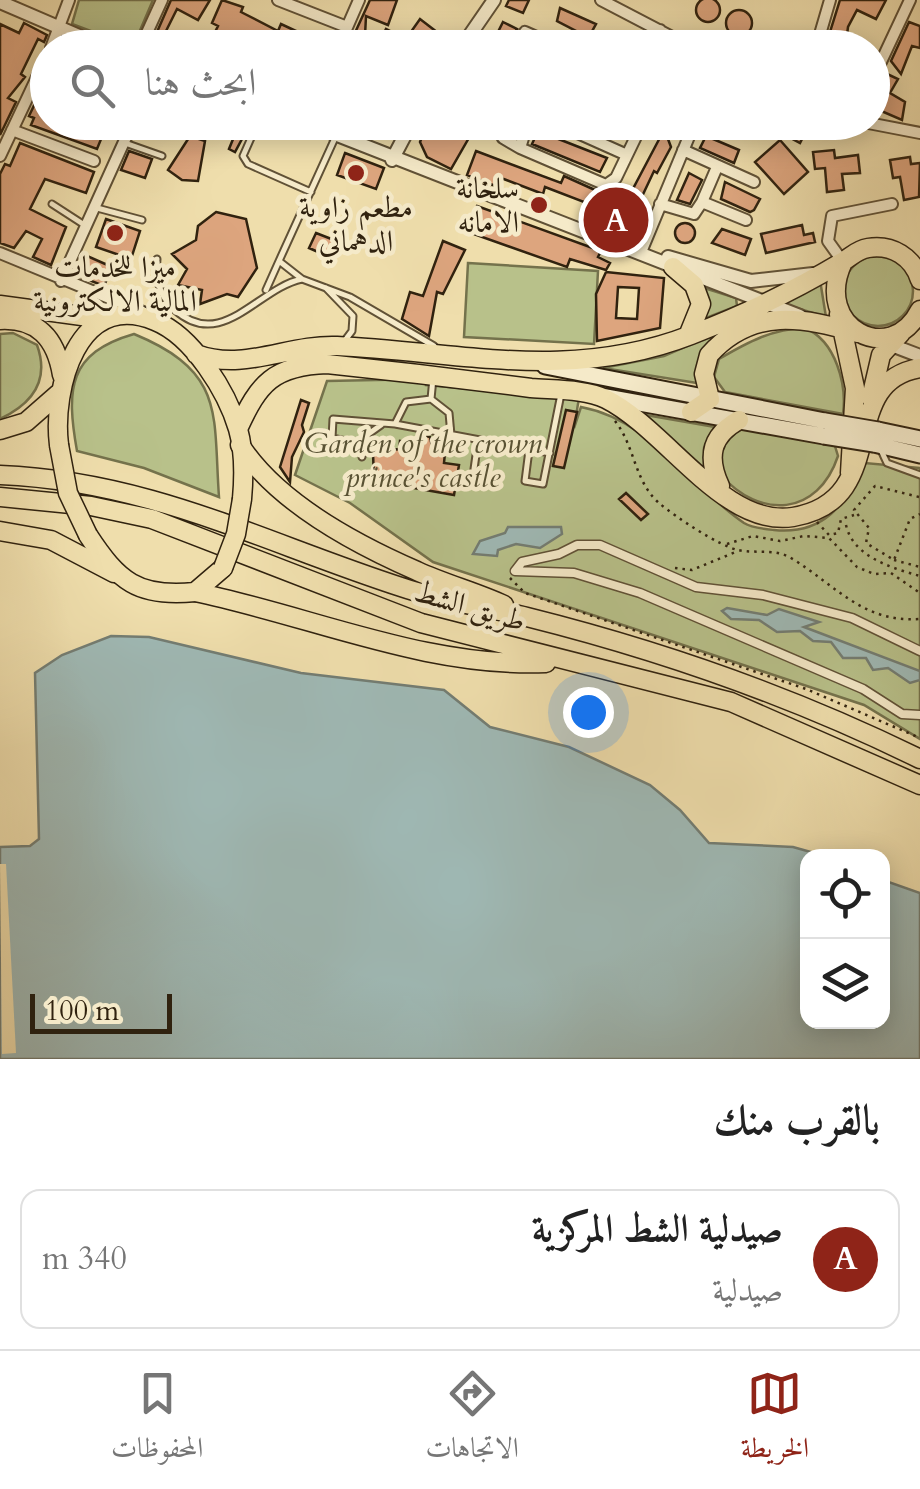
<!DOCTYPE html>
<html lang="ar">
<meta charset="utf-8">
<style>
body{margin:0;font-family:Cardo,Amiri,serif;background:#f6f6f6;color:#222;direction:rtl}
.controls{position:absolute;right:30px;bottom:30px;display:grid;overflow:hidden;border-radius:20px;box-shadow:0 5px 25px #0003}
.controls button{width:90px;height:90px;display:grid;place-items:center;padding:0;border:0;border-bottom:2px solid #e0e0e0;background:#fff;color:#222;font:50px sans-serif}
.scale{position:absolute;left:30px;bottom:25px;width:142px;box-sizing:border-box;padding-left:10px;border:5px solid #30220f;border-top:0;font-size:28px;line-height:35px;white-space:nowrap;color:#30220f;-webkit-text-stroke:8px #f5eac9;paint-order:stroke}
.you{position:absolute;left:588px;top:712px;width:35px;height:35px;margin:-25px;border:8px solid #fff;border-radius:50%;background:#1a73e8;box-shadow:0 0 0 15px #1a73e833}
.badge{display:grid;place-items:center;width:65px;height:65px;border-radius:50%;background:#8f2418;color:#fff;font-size:32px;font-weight:700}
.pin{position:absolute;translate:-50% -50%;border:5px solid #fff;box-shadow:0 2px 10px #0006}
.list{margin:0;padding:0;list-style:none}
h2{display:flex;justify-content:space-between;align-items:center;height:130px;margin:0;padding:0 40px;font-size:42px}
h2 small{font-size:32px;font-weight:400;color:#767676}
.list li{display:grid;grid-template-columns:65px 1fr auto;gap:30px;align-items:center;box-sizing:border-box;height:140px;margin:0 20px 20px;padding:0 20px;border:2px solid #e0e0e0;border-radius:20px}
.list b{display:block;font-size:38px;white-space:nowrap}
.list p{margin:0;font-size:32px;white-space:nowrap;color:#767676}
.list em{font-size:32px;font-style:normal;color:#767676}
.icon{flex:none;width:55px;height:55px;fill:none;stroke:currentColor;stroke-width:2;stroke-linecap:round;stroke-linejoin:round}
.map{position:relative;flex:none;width:920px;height:1059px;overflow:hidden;direction:ltr}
.search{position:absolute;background:#fff;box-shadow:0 5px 25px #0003;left:30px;right:30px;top:30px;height:110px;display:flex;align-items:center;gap:25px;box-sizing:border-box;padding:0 35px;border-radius:55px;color:#767676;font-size:38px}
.sheet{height:290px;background:#fff}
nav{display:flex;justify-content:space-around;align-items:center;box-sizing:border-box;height:140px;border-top:2px solid #e0e0e0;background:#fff;font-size:28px;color:#767676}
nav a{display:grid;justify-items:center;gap:5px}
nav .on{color:#8f2418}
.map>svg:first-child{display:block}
.green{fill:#b8c18a;stroke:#74724c;stroke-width:2.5}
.water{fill:#9fb9b5;stroke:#737d73;stroke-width:2.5}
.pier{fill:#efdeac}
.building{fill:#dda57e;stroke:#30220f;stroke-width:2.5;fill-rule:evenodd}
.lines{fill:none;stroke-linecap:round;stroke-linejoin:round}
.service-casing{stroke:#605136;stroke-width:9}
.pedestrian-casing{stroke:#605136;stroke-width:11}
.minor-casing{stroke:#605136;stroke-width:14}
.tertiary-casing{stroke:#605136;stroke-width:16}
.secondary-casing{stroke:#30220f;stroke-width:19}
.primary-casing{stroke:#30220f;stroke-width:21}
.trunk-casing{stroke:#30220f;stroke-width:21}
.path{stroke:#30220f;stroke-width:2.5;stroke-dasharray:2.5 5;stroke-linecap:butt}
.service{stroke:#f5eac9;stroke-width:5}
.pedestrian{stroke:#f5eac9;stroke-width:8}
.minor{stroke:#f5eac9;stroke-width:10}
.tertiary{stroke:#f5eac9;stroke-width:12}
.secondary{stroke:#f5eac9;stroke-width:15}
.primary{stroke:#efdeac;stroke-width:18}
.trunk{stroke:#efdeac;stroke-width:18}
.secondary-bridge-casing{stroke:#30220f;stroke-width:19;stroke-linecap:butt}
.primary-bridge-casing{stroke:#30220f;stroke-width:21;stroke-linecap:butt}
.secondary-bridge{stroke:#f5eac9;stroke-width:15}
.primary-bridge{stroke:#efdeac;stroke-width:18}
.poi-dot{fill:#8f2418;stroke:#f5eac9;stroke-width:4}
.labels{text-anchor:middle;stroke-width:9;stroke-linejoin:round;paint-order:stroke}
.poi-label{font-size:30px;fill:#30220f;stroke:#f5eac9}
.park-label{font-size:30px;font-style:italic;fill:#595234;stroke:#f5eac9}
.street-label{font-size:30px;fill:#30220f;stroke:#f5eac9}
</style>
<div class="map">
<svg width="920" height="1059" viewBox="0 0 920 1059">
<rect width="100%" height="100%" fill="#efdeac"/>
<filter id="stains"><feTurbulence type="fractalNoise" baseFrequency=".002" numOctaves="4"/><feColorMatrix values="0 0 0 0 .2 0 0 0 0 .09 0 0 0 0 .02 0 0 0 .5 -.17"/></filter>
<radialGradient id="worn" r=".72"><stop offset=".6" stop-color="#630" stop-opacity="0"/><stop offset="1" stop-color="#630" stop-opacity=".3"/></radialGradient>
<path class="green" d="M79 0H153L133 47 72 24Z
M843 291a35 35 0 1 1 70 0a35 35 0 1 1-70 0Z
M468 263 598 271 594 344 464 337Z
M820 280 826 317 777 302Z
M698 286 736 298 737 306 701 320Z
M768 311 772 313 699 360 697 383 603 368 664 356Z
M805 328C836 341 847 385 843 414L725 392 714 377 719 359C748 342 772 329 805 328Z
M13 333 37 345C50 381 32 404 0 419V334Z
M134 334C226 372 213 414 219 497L144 468 77 451C66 389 68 353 134 334Z
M426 379V385L579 398 574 428 581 407C651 420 688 485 744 523 752 528 764 529 774 530 825 535 845 504 865 463L920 468V739L864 705 433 562 350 503 295 475 327 381Z
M640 414 715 427 704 448 705 471Z
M735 428 834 443 838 456C818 516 760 520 721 475L720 441Z"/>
<path class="water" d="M508 527H561L562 534 540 548 516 544 498 550 497 556 473 554 480 541 505 533Z
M727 608 767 615 779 609 819 622 804 627 920 671V680L910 683 888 668 873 670 866 658H843L831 642 813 641 800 631 777 632 759 620 731 619 722 611Z
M111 636 149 637 301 673 444 690 490 727 569 747 650 785 680 810 709 843 793 847 825 856H808V1022H882L883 880 920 893V1059H0V847L30 846 39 839 35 673 62 655Z"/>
<path class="pier" d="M0 864H6L16 1053 2 1054Z"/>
<path class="building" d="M696 10a12 12 0 1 1 24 0a12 12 0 1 1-24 0Z
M171 0H210L198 20 177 9 162 39 179 46 183 39 202 48H150Z
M222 0 243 7 241 12 278 31 281 24 311 38 307 48H273L259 37 257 43 236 36 230 48H207L218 26 212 23Z
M370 0H397L388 25 366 16 365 36 379 43 386 29 406 39 420 19 442 36 437 48H348Z
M509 0H529L523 13 506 6Z
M840 0H886L876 19 857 10 848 27 847 35 873 48H825Z
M560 8 596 24 591 33 586 36 557 21Z
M726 23a13 13 0 1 1 26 0a13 13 0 1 1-26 0Z
M503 22 517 29 505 48H490Z
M909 22 920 26V48L912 46 901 74 891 61Z
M24 23 47 35 44 42 38 39 21 74 25 77 8 98 16 102 0 135V24L19 33Z
M885 73 898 79 890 93 905 102 902 120 872 107Z
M48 76V122H95L106 127 97 149 31 125 34 118 29 116Z
M240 122H251L235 152 229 149Z
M347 122H395L390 132 375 125 371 133Z
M428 122H478L451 169 427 157 420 142Z
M583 122H621L614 137Z
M652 122H678L668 139 671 147 657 173 654 171 637 207 626 202 664 130Z
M761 122H798L807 129 800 143Z
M538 131 607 158 600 172 532 144Z
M190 136 205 141 198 181 182 180 168 170Z
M706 136 739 150 734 163 700 148Z
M780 140 808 172 784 194 755 162Z
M20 143 94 172 86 193 45 179 30 209 66 227 51 265 33 257 42 239 26 231 14 248 0 243V174L5 164 10 166Z
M834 150 835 158 858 155 860 173 842 174 844 190 827 192 825 168 815 169 813 152Z
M129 151 152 159 145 178 121 170Z
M476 151 561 183 564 176 595 190 589 204 545 187 543 194 501 178 498 187 467 175Z
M345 153 384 168 376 189 337 175Z
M910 157 911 164 920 163 919 197 904 200 900 177 893 178 890 160Z
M689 173 702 180 690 204 677 200Z
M725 182 760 199 754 210 750 212 721 199Z
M592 205 636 221 631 236 587 220Z
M477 206 601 251 598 257 610 263 606 270 570 259 567 267 468 232Z
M216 212 246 219 257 268 238 297 227 294 200 304 202 290 178 285 187 269 172 254 196 240 198 226Z
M106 219 140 231 131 259 96 247Z
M675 233a10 10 0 1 1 20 0a10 10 0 1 1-20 0Z
M802 225 804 235 813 233 815 242 766 253 761 234Z
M722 229 751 239 745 255 712 243Z
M316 233 334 240 327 256 309 248Z
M443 241 465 250 443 294 437 292 429 336 402 319 410 292 423 296Z
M85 255 112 267 104 286 76 275Z
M606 272 664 278 660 328 597 341 596 294ZM618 287 639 288 637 319 616 318Z
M301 400 309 403 302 425 304 432 292 457 290 482 280 467Z
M566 410 577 412 564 468 553 466Z
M422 435 430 437 433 451 445 453 444 463 459 465 454 495 374 481 373 452 399 449 400 441 420 444Z
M626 493 648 514 641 520 619 499Z"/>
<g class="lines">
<g class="service-casing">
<path id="service" d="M258 122 243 156 248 164 311 192
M203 125 204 122
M335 138 279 261 302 279 350 297 434 346
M125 143 162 156
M52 204 86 226
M97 208 142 220
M157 259C155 279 160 297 175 310 222 352 258 288 302 279
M326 288 353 316 352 331 343 343
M266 290 279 261
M431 399 433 378
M395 424 406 402 431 399 449 413 451 435
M363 445 332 438 333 419 395 424 550 453
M880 448 887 463 920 475
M529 450 525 481 543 484 561 394
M362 457 367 435 381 425
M473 476 478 441"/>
</g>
<g class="pedestrian-casing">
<path id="pedestrian" d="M920 651 852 618 763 595 696 587 600 545H577L559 554 522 562 515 571 574 573 640 593 863 689 902 714 920 715"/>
</g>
<g class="minor-casing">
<path id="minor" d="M278 0 347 27
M601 0 693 48
M51 48 69 0
M140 48 162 0
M338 48 359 0
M514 48 525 32 561 48
M652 48 660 30
M816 48 830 0
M872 81 910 0
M508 122 503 138 520 148
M528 122 520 148 606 185 616 178 643 122
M553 122 627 155
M711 122 728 129 734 122
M863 122 920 133
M12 130 94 161
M683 150 754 182
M0 156 48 54
M717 167 702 202 746 220
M660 204 694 214 702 202
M641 252 695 122
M0 253 143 312
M843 262 828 241 832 216 892 204
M61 281 133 122"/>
</g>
<g class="tertiary-casing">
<path id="tertiary" d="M0 2 107 48
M461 48 494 0
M304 122 800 316
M392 160 412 122
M668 257 751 281 813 274
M886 343 920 356"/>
</g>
<g class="secondary-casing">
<path id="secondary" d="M545 366 825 421
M606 397 824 436
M878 430 920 439
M874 444 920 455"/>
</g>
<g class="primary-casing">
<path id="primary" d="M843 262C812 328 891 368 920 310
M673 267 694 285 701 304 688 336
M0 305 104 319
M839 314 855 388 850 473
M0 320C38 318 56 339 62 375
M196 354C244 372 288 344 337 346 461 352 570 382 691 335 741 316 795 290 842 262 851 257 856 250 868 248 892 244 913 257 920 280
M871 398 881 355 901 333
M691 412 710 399 704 374 709 355C753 306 804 318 858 333
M238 429C259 383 273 366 327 364 395 371 463 379 531 388 554 390 586 389 606 399 666 429 724 528 793 517 894 500 834 382 920 368
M59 445C52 389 78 289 155 321 193 336 227 392 238 429 244 450 244 477 242 499
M720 486C707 458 710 436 739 420
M88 535C118 581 138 598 195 592L223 568"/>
</g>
<g class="trunk-casing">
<path id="trunk" d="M0 430 26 422 58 394
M240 445C277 502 355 544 417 571 445 584 476 592 504 605
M0 475C150 481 262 542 401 587 442 601 484 607 527 617 663 651 794 697 920 759
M0 497 91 506 152 519 421 623 731 702 920 785
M0 531 51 540 114 573
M195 592C311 616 426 668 546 663"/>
</g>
<path class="path" d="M615 421C635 446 634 481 659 503 674 516 719 546 738 550 756 554 774 548 791 558 836 585 862 623 920 619
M919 497 875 486 854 510 869 528 866 543 894 560 910 519 920 514
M817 522 829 535 838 533 841 519 854 515
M846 525C853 557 892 568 920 576
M727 544 753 536 780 541 804 536 829 538 857 567 874 574 891 573 920 593
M894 560 920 567
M675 568 692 570 738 551
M510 578 525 593 806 689 920 738"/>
<use href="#service" class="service"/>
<use href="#pedestrian" class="pedestrian"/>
<use href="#minor" class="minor"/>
<use href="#tertiary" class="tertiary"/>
<use href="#secondary" class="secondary"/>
<use href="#primary" class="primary"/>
<use href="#trunk" class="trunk"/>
<g class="secondary-bridge-casing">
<path id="secondary-bridge" d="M825 421 878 430
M824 436 874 444"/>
</g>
<g class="primary-bridge-casing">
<path id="primary-bridge" d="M59 445 68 493 88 535
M223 568 236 534 242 499"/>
</g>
<use href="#secondary-bridge" class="secondary-bridge"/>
<use href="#primary-bridge" class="primary-bridge"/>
</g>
<g class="poi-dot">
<circle cx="356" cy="173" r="10"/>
<circle cx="539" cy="205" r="10"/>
<circle cx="115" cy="233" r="10"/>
</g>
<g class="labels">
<g class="poi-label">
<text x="519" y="198" text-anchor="end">سلخانة<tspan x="519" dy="34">الامانه</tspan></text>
<text x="356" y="217">مطعم زاوية<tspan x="356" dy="34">الدهماني</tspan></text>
<text x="115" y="277">ميزا للخدمات<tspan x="115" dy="34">المالية الالكترونية</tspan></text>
</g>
<g class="park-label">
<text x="423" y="453">Garden of the crown<tspan x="423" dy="34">prince's castle</tspan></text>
</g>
<g class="street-label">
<text transform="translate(470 606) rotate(16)" y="10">طريق الشط</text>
</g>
</g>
<rect width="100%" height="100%" filter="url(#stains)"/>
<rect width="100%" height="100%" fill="url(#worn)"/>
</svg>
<div class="controls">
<button><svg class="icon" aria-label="locate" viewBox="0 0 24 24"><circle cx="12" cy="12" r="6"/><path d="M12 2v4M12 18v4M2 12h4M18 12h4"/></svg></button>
<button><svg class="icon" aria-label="layers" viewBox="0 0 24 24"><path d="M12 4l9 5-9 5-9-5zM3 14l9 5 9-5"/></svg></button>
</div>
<div class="scale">100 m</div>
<div class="you"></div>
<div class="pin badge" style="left:616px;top:220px">A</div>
<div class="search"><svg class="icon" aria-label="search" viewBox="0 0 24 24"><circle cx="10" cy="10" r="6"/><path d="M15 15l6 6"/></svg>ابحث هنا</div>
</div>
<section class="sheet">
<h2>بالقرب منك<small></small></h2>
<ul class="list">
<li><span class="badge">A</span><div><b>صيدلية الشط المركزية</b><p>صيدلية</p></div><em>340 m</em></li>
</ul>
</section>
<nav>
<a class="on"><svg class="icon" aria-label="map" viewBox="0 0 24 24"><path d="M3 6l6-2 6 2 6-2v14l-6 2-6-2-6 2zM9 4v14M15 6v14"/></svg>الخريطة</a>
<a><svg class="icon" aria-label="directions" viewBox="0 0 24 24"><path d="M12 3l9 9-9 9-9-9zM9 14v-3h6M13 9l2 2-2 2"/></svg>الاتجاهات</a>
<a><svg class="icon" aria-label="saved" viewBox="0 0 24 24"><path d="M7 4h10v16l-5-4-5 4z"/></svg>المحفوظات</a>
</nav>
